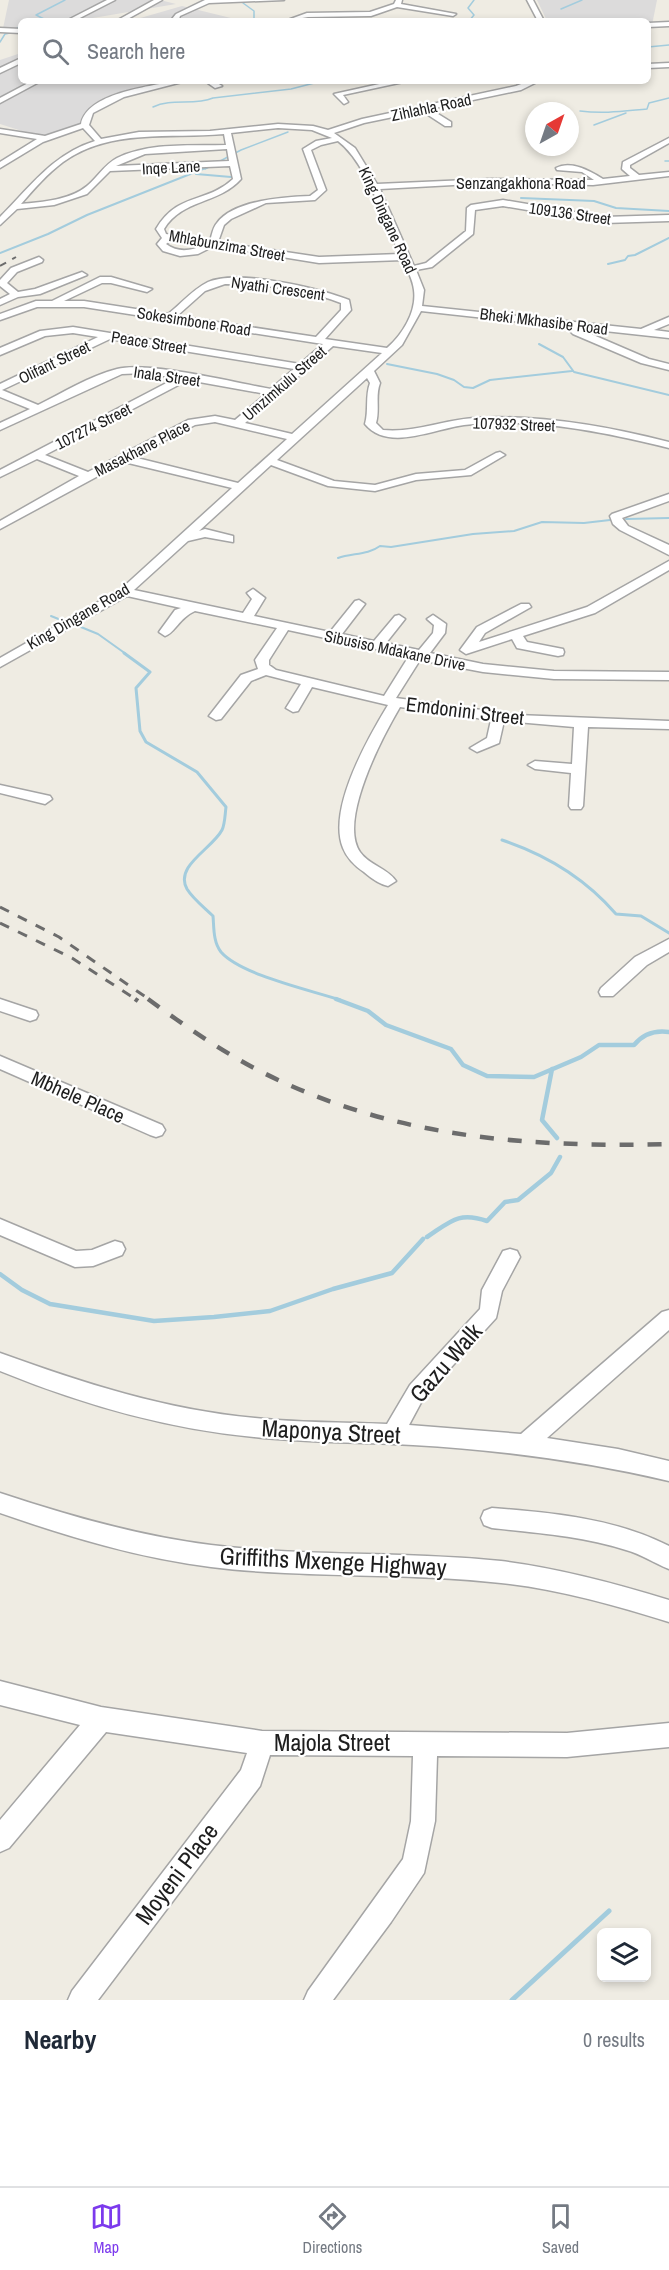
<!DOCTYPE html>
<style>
body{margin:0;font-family:"Archivo Narrow",sans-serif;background:#f2f2f3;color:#1f2937}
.controls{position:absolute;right:18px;bottom:18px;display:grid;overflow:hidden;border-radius:9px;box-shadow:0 3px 9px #0003}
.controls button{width:54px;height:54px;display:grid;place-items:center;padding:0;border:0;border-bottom:2px solid #e0e1e3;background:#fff;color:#1f2937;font:30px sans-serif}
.compass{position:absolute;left:525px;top:102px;width:54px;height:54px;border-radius:50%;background:#fff;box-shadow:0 3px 9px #0003;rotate:40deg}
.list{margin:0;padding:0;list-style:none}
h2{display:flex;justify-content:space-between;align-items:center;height:78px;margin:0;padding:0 24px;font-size:26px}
h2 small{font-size:20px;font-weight:400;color:#747a83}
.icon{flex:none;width:33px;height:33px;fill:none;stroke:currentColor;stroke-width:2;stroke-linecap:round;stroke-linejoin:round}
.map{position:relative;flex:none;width:669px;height:2000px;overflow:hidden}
.search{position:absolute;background:#fff;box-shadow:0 3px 9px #0003;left:18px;right:18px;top:18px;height:66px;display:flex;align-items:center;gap:15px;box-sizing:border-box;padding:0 21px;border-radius:9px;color:#747a83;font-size:22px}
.sheet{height:186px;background:#fff}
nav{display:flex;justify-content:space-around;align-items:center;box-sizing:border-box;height:84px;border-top:2px solid #e0e1e3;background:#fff;font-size:16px;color:#747a83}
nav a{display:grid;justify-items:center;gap:3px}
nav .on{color:#7c3aed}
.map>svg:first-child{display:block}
.residential{fill:#dcdbdb}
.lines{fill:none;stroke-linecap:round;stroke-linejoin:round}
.stream-far4{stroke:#a3ccdd;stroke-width:1.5}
.stream-far3{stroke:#a3ccdd;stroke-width:2}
.stream-far2{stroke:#a3ccdd;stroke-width:3}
.stream-far1{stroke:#a3ccdd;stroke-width:4.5}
.stream{stroke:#a3ccdd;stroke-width:5}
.minor-casing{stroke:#a5a5a5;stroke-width:3}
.minor{fill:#fff;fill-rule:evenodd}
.rail-far2{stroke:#6c6c6c;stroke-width:2;stroke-dasharray:7 7;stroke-linecap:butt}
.rail-far1{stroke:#6c6c6c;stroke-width:3;stroke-dasharray:10 10;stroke-linecap:butt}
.rail{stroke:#6c6c6c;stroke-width:4.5;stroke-dasharray:14 14;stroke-linecap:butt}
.labels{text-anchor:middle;stroke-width:4.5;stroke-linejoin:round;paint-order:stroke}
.far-street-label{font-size:16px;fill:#1e1e1e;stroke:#fff}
.street-label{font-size:20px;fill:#1e1e1e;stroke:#fff}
.near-street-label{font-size:24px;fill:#1e1e1e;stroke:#fff}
</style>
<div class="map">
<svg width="669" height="2000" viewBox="0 0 669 2000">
<rect width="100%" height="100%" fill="#efece3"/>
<path class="residential" d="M9 0H160L176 4 75 21H21V30L2 33Z
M537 0H657L652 25H648V21H547Z
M182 6 243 21H130Z
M21 53V81H171L89 109 85 125 44 138 0 124V60Z"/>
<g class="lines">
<path class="stream-far4" d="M243 3 254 11V21
M561 9 582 0
M48 21 36 15 65 0
M469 21 474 15 468 8 474 0
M14 30 21 26
M0 42 5 34 10 33
M648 47 669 45
M153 107C172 98 194 106 213 98L291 89 322 81
M580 111C604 114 624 111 647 109L649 103 669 98
M594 125 626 113
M665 161H669
M205 169 241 150 288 132"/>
<path class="stream-far3" d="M196 174 231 177
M521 198 594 201 616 208 669 211
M0 253 48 234 87 215 208 167
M608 264 625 260 628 256 635 255 669 238
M539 344 563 357 574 372 669 395
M387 364 437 374 454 380 464 387 473 388 490 380 572 371
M626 519 669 518
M338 558C352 553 368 555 380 546L391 547 473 534 514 531 542 522 584 523 610 520
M51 616 61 620
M76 625 98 634 126 654"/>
<path class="stream-far2" d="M124 653 150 672 136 688 140 731 146 742 197 772 226 807C225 814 225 824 222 830 212 849 174 866 187 889 193 899 205 908 213 916 214 927 213 942 221 952 241 975 310 990 340 1000
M502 840C547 855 585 878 616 914L641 916 669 933"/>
<path class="stream-far1" d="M336 999 368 1011 386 1025 451 1049 463 1065 487 1076 534 1077 581 1057 599 1045H634C643 1034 655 1030 669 1032
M552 1069 542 1120 557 1138
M427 1237C450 1222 458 1211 487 1221L505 1202 518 1200 551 1173 560 1157
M0 1274 22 1290 50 1304 154 1321 214 1317 270 1311 333 1289 392 1273 423 1239"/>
<path class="stream" d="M512 2000 609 1911"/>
<g class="minor-casing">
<path id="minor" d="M107 0H115L74 21H66Z
M154 0H162L124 21H116Z
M205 0H284L209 3 180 16 179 19 181 21 172 19 176 14Z
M396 0H402L401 4 456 14 453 16 397 7 371 16 308 17 285 21 307 13 370 12 394 4Z
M527 0H533L544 21H538Z
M669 22V26L648 27V23Z
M0 28 21 29V33L0 32Z
M21 58V63L0 73V68Z
M669 63V67L648 68V64Z
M32 81H41L0 103V98Z
M174 81H186L124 97 93 113 89 125 101 139 139 132 210 131 278 124 313 126 328 130 362 119 516 86 529 81H539L521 90 430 109 451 122V126H445L422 111 364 123 334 133 355 148 377 184 490 179 594 180 582 172 557 170 556 168C571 160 590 171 603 179L630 176 622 169 623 162 669 138V143L630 165V168L639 175 669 172V176L593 185 490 183 380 189 414 266 426 263 466 231 467 208 471 205 503 200 604 217 669 215V221L604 223 503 206 475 210 473 234 432 267 416 270 424 290 422 306 641 329 669 317V324L654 330 669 332V338L577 328 649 359 669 364V370L641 363 573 334 566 327 421 311 402 345 374 371 380 383C375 396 380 410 376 423L383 430C414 433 443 420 474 418 539 414 606 426 669 442V448C604 432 532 417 464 425 434 429 388 452 365 424 369 410 365 397 370 383L367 378 277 460 334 481 375 485 416 474 465 470 496 453 500 452 505 455 471 475 416 480 375 491 328 486 271 465 199 531 205 529 233 536V542L205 537 188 541 134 590 243 613 252 599 247 593 253 589 265 598 254 616 330 632 355 601 359 600 365 604 342 634 374 641 395 616 399 615 405 619 386 643 419 650 433 633 434 625 427 619 433 615 446 624 445 633 430 653 483 664 554 671 669 672V680L554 679 483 672 420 660 396 698 517 715 669 721V729L588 727 583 806 581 809H571L569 806 571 773 535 769 528 765 535 761 572 764 574 727 504 721 499 743 477 752 470 748 487 738 491 720 400 707C383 736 338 820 360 852 369 865 387 868 396 881L388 886C379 884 371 878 364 872 355 866 347 858 343 848 327 809 368 738 388 705L312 687 298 711 293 712 286 708 301 684 266 675 251 681 221 719 216 720 209 716 241 675 258 669 255 660 277 628 195 611C179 618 175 633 165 636L159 632 175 610 181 608 127 596 0 667V658L121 589 232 488 124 462 0 529V521L79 476 37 459 0 477V470L176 378 145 373 122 374 0 430V423L30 409 0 397V384L98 337 73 333 45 336 0 355V348L40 331 73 327 300 364 323 344 84 307H37L0 320V314L36 301H52L100 277H111L152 289 147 292 111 283H102L64 301H84L168 314C181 304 192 290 208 282 237 269 319 288 349 300L351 310 325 339 387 348C402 335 417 312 414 290 413 280 407 269 403 260L319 263 214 246 198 254 180 256 163 251 157 244 162 238 156 229C178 192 206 204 233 179L230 166 110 171 87 194 54 205 17 209 0 225V217C30 187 53 154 95 141L83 128 43 142 0 168V162L37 139 0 133V129L45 136 81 124C87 93 148 87 174 81ZM278 128 312 130 332 138 316 141 303 149 318 190 310 196C285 197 233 200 217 223 213 227 212 235 210 241L166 234 164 229C182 199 219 204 241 179L231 133ZM224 134 226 145C190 146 150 142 117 158 104 165 98 177 87 186 70 200 43 202 21 204 34 189 47 174 63 162 110 128 170 139 224 134ZM338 141C367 163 384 221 400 254L319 257 218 242 224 225 231 219 266 203 315 200 326 190 311 150 321 145ZM227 149 229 161 116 166 145 154ZM171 240 204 245C191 251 178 253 166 244ZM225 284C263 284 305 289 341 303V310L316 337 177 316 205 291ZM110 339 294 369 271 389C236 383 148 361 117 369 90 376 64 392 38 405L2 390ZM333 346 382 353 292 434 245 423ZM188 380 266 394 235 420 215 416 188 420 88 472 45 455ZM215 422 287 439 238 483 133 457 195 425ZM288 630 409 656 384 696 276 670 269 665V660Z
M205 81H214L222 86 215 88Z
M393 81H408L343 95 348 102 344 104 334 94Z
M39 257 43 260 42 262 17 272 7 283 18 292 35 289 82 272 87 275 40 294 18 297 0 305V299L10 294 0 286V280L11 268Z
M669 494V501L622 518 628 526 669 545V555L620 530 613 524 610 516 612 514Z
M669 561V570L595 613 523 636 527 642 563 649 564 652 563 655 558 656 517 648 512 639 466 654 460 650 477 627 521 604H529L531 607 485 633 479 642 587 607Z
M0 785 50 796 52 799 45 804 0 793Z
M669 939V952L647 965 613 996H601L599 992 601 988 635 957Z
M0 999 36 1011 38 1015 36 1019 30 1021 0 1011Z
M0 1056 162 1125 165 1130 162 1135 156 1137 150 1135 0 1069Z
M0 1219 76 1251 92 1250 115 1241 122 1243 125 1249 122 1255 93 1266 75 1267 0 1235Z
M510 1249 517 1251 520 1257 502 1291 496 1318 424 1397 409 1425 521 1434 662 1312 669 1310V1330L547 1438 618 1449 669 1461V1481C584 1461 500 1450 413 1445 361 1442 307 1443 254 1437 167 1429 81 1404 0 1371V1353C83 1383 166 1410 255 1418 299 1423 343 1422 387 1424L410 1385 480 1309 482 1290 503 1251Z
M0 1493C69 1516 139 1536 211 1545 307 1557 405 1551 501 1561 558 1568 614 1583 669 1600V1622C614 1605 558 1589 501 1583 405 1572 307 1579 211 1567 139 1558 69 1537 0 1513Z
M492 1508C553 1513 614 1518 669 1546V1569C654 1563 641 1554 626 1550 583 1536 537 1533 492 1528L484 1525 481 1518 484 1511Z
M0 1681 101 1707 262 1731 567 1733 669 1723V1747L567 1757 437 1756 435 1821 424 1873 391 1922 333 2000H304L308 1991 403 1859 411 1821 413 1756 270 1755 260 1786 98 2000H68L72 1991 241 1770 247 1753 106 1732 9 1848 0 1852V1820L80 1725 0 1705Z"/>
</g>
<use href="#minor" class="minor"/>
<path class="rail-far2" d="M0 266 16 257"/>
<path class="rail-far1" d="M0 907 59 937 150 1000
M0 923 72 958 137 1000"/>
<path class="rail" d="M135 999 138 1001
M148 999C182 1024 217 1048 254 1068 386 1137 523 1148 669 1144"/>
</g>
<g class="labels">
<g class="far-street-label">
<text transform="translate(431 107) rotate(-12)" y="6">Zihlahla Road</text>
<text transform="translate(171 167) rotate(-3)" y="6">Inqe Lane</text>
<text x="521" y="189">Senzangakhona Road</text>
<text transform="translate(570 213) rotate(8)" y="6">109136 Street</text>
<text transform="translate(388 220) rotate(65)" y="6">King Dingane Road</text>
<text transform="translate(227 245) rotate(10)" y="6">Mhlabunzima Street</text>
<text transform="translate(278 288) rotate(8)" y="6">Nyathi Crescent</text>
<text transform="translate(194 321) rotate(9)" y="6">Sokesimbone Road</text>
<text transform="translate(544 321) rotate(7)" y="6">Bheki Mkhasibe Road</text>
<text transform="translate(149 342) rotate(9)" y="6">Peace Street</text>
<text transform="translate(54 362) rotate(-26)" y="6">Olifant Street</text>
<text transform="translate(167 376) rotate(8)" y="6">Inala Street</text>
<text transform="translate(284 383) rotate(-41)" y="6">Umzimkulu Street</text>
<text transform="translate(514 424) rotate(2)" y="6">107932 Street</text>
<text transform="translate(93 426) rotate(-27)" y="6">107274 Street</text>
<text transform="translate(142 448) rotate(-27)" y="6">Masakhane Place</text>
<text transform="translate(78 616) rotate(-30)" y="6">King Dingane Road</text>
<text transform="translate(395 650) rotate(12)" y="6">Sibusiso Mdakane Drive</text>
</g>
<g class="street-label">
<text transform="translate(465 711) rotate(7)" y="7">Emdonini Street</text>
<text transform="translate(78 1097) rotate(24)" y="7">Mbhele Place</text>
</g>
<g class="near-street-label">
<text transform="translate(446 1363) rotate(-49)" y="8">Gazu Walk</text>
<text transform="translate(331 1432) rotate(3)" y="8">Maponya Street</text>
<text transform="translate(333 1562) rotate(3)" y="8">Griffiths Mxenge Highway</text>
<text x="332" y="1751">Majola Street</text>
<text transform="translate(177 1874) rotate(-53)" y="8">Moyeni Place</text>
</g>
</g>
</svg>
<div class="controls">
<button><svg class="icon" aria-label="layers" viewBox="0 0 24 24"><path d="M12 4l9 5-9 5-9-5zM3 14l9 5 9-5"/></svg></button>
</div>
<svg class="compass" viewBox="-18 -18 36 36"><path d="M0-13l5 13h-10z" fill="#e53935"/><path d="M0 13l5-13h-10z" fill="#747a83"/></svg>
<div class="search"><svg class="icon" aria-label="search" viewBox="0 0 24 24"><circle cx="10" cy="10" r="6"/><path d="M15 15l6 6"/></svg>Search here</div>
</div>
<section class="sheet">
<h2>Nearby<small>0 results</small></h2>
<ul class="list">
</ul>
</section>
<nav>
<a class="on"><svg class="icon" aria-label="map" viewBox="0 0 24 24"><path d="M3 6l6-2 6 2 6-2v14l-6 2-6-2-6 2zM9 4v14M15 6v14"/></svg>Map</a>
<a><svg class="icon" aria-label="directions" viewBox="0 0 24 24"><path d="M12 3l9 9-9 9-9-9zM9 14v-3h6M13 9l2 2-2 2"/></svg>Directions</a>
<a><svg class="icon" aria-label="saved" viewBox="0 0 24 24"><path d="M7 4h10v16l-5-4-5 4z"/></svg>Saved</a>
</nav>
